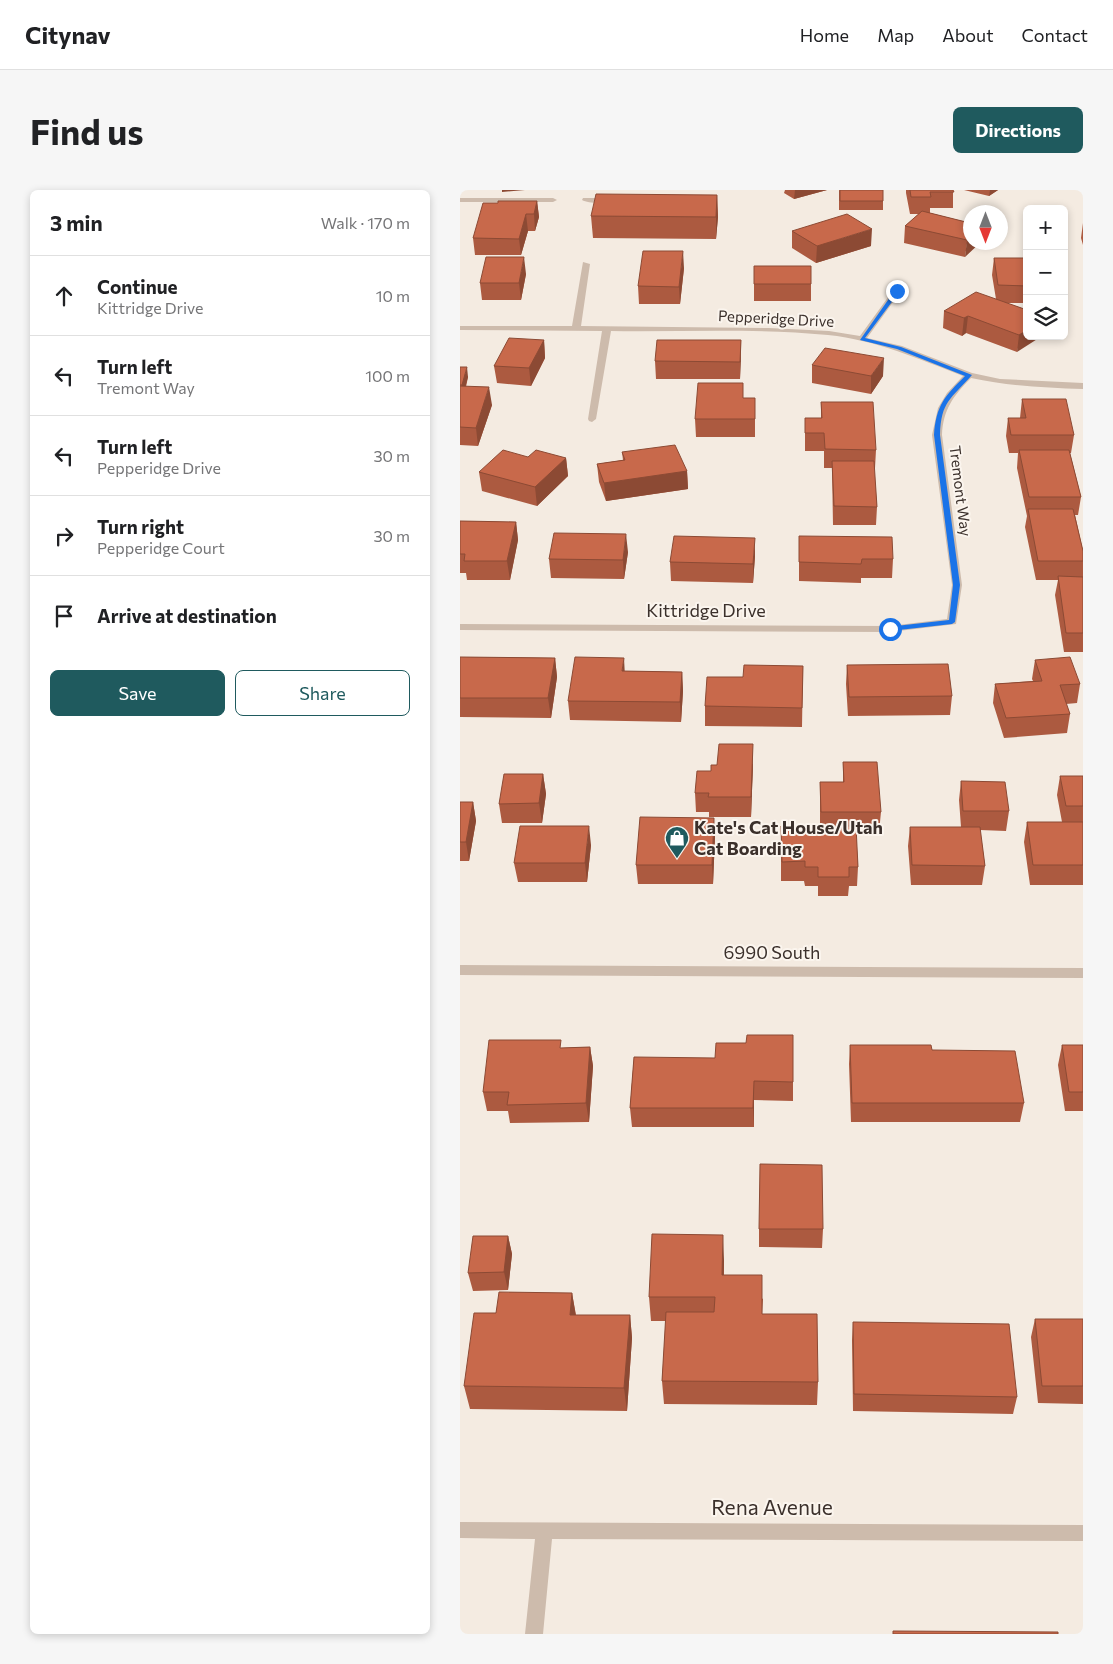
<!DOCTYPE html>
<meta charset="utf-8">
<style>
body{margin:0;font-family:Commissioner,sans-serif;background:#f6f6f6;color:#202124}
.controls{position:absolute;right:15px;top:15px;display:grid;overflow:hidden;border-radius:8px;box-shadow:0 2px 8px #0003}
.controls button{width:45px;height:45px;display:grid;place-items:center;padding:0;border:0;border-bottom:1px solid #e0e0e0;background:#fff;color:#202124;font:25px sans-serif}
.compass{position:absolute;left:503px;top:15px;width:45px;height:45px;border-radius:50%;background:#fff;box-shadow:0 2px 8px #0003;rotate:180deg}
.stop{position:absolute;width:15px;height:15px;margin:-11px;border:4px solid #1a73e8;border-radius:50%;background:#fff}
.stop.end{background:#1a73e8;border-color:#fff;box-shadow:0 1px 5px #0008}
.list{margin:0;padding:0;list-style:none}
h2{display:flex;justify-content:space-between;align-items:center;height:65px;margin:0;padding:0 20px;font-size:21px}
h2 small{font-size:16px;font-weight:400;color:#757577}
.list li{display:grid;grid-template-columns:32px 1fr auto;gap:15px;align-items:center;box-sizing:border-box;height:80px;padding:0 20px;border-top:1px solid #e0e0e0}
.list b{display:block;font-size:19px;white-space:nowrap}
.list p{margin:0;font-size:16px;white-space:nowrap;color:#757577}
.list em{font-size:16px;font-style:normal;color:#757577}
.actions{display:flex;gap:10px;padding:15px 20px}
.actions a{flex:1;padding:11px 0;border:1px solid #1f5a5e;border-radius:8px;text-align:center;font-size:18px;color:#1f5a5e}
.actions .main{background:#1f5a5e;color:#fff}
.icon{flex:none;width:28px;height:28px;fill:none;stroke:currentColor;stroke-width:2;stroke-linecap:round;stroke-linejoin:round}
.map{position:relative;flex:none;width:623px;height:1444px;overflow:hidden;border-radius:8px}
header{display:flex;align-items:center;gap:30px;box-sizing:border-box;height:70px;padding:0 25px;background:#fff;border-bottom:1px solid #e0e0e0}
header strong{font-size:24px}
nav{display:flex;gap:28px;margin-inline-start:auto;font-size:18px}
.intro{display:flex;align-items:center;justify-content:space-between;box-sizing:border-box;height:120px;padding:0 30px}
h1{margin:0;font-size:35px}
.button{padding:12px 22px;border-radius:8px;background:#1f5a5e;color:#fff;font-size:18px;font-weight:700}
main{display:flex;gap:30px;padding:0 30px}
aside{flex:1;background:#fff;border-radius:8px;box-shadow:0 2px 8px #0003}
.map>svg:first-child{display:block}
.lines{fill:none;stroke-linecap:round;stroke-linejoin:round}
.lane{fill:#cdbbac;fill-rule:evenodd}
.street{fill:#cdbbac;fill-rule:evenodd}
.wall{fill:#ac5a40}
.shaded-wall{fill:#8c4a34}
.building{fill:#c8694b;stroke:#8c4a34}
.route{fill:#1a73e8}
.labels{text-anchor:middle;stroke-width:4;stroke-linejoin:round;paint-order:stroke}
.far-street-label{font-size:15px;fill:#3b302b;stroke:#fbf5ee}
.street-label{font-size:18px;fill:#3b302b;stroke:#fbf5ee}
.poi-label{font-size:18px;font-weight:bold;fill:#3b302b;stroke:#fbf5ee;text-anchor:start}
.near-street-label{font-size:21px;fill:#3b302b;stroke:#fbf5ee}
</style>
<header>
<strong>Citynav</strong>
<nav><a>Home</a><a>Map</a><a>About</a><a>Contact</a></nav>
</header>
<div class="intro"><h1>Find us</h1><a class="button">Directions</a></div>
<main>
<aside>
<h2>3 min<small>Walk · 170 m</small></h2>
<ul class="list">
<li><svg class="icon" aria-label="ahead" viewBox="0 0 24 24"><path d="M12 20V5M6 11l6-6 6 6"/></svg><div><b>Continue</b><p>Kittridge Drive</p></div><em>10 m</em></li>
<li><svg class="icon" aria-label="left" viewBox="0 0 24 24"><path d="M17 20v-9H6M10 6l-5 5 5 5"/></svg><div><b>Turn left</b><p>Tremont Way</p></div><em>100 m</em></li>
<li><svg class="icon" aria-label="left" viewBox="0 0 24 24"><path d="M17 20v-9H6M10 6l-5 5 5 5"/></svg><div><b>Turn left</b><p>Pepperidge Drive</p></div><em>30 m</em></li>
<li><svg class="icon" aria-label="right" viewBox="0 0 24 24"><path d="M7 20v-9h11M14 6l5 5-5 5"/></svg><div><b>Turn right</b><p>Pepperidge Court</p></div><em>30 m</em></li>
<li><svg class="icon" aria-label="arrive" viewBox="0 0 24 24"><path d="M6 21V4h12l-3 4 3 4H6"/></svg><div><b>Arrive at destination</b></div></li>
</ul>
<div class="actions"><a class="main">Save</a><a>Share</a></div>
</aside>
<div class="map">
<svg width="623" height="1444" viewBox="0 0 623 1444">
<rect width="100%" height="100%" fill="#f4ebe1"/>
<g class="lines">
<path class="lane" d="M0 8H93L97 10 93 12H0Z"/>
<path class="street" d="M123 8H151L155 10C148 14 129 14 122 10Z
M123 72 130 74 121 136 309 138 369 141 400 146 434 99H437L441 101 407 148 442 156 512 183 540 189 623 193V199C585 198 548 196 511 188 493 206 483 220 482 245L502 395 496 434 430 442 0 440V434L430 436 487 429 492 395 472 245 478 218 487 203 503 186C459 169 416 150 368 145 297 138 223 142 151 141L136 229 132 232 129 231 128 229 142 141 0 140V136H112Z
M0 775 623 778V788L0 785Z
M0 1332 623 1335V1351L92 1349 83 1444H65L75 1349 0 1348Z"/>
</g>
<path class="wall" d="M325 0H367L334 9 324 3Z
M379 0 423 11V20H379Z
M446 0H493V18H470V23L510 33 505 67 444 53 445 36 459 24H450L446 3Z
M504 0H538L529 6Z
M257 5 258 27 256 49 133 48 131 26Z
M77 11 79 27 75 41H68L61 65H15L13 48 38 13Z
M623 33V55L621 48Z
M332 41 411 56 356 73 332 58Z
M534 68H567V113H546L567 120 557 162 506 143 502 146 483 138 484 121 536 109 532 85Z
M351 76V111H294V94Z
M224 78 220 114H179L178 96Z
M66 84 61 110H22L20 93Z
M84 150 85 168 71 196 37 193 34 176Z
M281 150 280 189H196L195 171Z
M352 175 423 186 411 204 352 193Z
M0 177 8 187 6 197 32 215 18 256 0 255Z
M283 208H295V247H236L235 229Z
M562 209 614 245 611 263H610L621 307 618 325H615L623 361V462H604L595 405 598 390H576L565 337 567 326 557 278 558 263H549L546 246 548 228H560Z
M361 212 416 260 415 278H414L417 317 416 335H373L372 278H364V261H345V228H361Z
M162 262 227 281 228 299 146 311 139 292 137 274 163 270Z
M106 268 108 286 77 316 22 301 19 282Z
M0 331 56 332 58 350 50 390H7L6 383H0Z
M339 346 433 369 432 388H401V393L339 391Z
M168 362 164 389 91 388 89 369Z
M295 366 293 393 211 391 210 372Z
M0 467 95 468 97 487 91 528 0 527Z
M575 470 620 494 617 513 606 514 610 524 607 543 544 548 533 513 535 494 573 491 572 489Z
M387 475 492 506 490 525 388 526 386 494Z
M343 476 342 537 245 536V516L283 487Z
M165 481 222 482 223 501 221 532 110 530 108 511Z
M383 572 421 622 419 642H396L398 677 397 696H389L388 706H358V696H345L344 691H321V636H360V592H383Z
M293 574 291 627H249V622H236L235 603 251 581Z
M83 584 86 604 82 633H42L39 614Z
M600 586H623V695H570L564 652 567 632H602L597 605Z
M501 591 549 621 546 641 520 640 525 676 522 695H451L448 656 450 637H501L499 610Z
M0 612H13L16 631 9 671H0Z
M255 647 253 694H178L176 675Z
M131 655 127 692H58L54 673Z
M390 855 472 860 564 913 560 932H391L389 874Z
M602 855H623V921H605L598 875Z
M130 857 133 876 129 932 50 933 48 921H27L23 902 102 858Z
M174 867 333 892V911L294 910V937H172L170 918Z
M299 1039H363L362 1058 299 1057Z
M48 1046 52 1064 48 1100 13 1101 8 1083Z
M264 1070V1085L303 1109 302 1124 358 1192 357 1215 204 1214 202 1191 206 1131H191L189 1107Z
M112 1103 116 1125H170L172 1148 167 1221 10 1219 4 1196 36 1123Z
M575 1129H623V1214L578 1213 571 1147Z
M393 1132 557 1207 553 1224 393 1221 392 1150Z"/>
<path class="shaded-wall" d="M42 0H65L42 2Z
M335 0H367L334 9Z
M530 0H538L529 6Z
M257 5 258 27 256 49V27Z
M77 11 79 27 75 41 74 24Z
M66 24 68 41 61 65 59 49Z
M412 39 411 56 356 73 357 56Z
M510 47V52H521L505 67 507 50Z
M223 61 224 78 220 114 219 97Z
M64 67 66 84 61 110 59 93Z
M508 126 506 143 502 146 504 128Z
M567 140V146H582L557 162 559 145Z
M84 150 85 168 71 196 69 178Z
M281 150V168L280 189V172Z
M424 168 423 186 411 204V186Z
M7 177 8 187 3 205 2 195Z
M29 197 32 215 18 256 16 238Z
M106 268 108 286 77 316 75 297Z
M227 281 228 299 146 311 144 293Z
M56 332 58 350 50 390 47 371Z
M166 344 168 362 164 389 163 370Z
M295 348V366L293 393V374Z
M95 468 97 487 91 528 88 508Z
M164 468 165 487 162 481Z
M222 482 223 501 221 532 220 512Z
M293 554V574L291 627V607Z
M83 584 86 604 82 633 79 613Z
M13 612 16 631 9 671 6 652Z
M254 628 255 647 253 694 252 675Z
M129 636 131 655 127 692 125 673Z
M130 857 133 876 129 932 126 913Z
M294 891V937L293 918Z
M263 1045 264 1070 263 1109 262 1085Z
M48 1046 52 1064 48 1100 44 1082Z
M112 1103 116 1127 110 1125Z
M170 1125 172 1148 167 1221 164 1198Z"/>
<path class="building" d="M380 0H423V11H380Z
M450 0H493L494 2H470L471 7H451Z
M136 4 257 5 256 27 131 26Z
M38 11H77L74 24H66L59 49 13 48 23 13H38Z
M462 21 510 33V47L507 50 445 36Z
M387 24 412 39 357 56 332 41Z
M183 61H223L219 97 178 96Z
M26 67H64L59 93H20Z
M534 68H567V96L538 95Z
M294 76H351V94H294Z
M516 102 567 120V140L559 145 508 126 504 128 484 121Z
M49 148 84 150 69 178 34 176Z
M197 150H281L280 172 195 171Z
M365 158 424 168 411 186 352 175Z
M0 177H7L2 195H0Z
M238 193H283V208H295V229H235Z
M0 196 29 197 16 238 0 237Z
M562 209H606L614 245H551L548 228H566Z
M361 212H413L416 260 365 259 364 243H345V228H362Z
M215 255 227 281 144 293 137 274 165 270 162 262Z
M43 260 68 267 76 260 106 268 75 297 19 282Z
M559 260H609L621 307H569Z
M372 271H414L417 317 374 316Z
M568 319H613L623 361V371H578Z
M0 331 56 332 47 371H4L5 364H0Z
M94 343 166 344 163 370 89 369Z
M214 346 295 348 293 374 210 372Z
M339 346 432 347 433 369H402L401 374 339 372Z
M598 386 623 387V443H606Z
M0 467 95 468 88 508H0Z
M115 467 164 468 162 481 222 482 220 512 108 511Z
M610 467 620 494 600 495 610 524 546 528 535 494 582 491 575 470Z
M488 474 492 506 389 507 387 475Z
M284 475 343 476 342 518 245 516 247 487H283Z
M259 554H293L291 607H248L249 603H235L237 581H251V575H257Z
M383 572H417L421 622H361L360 592H384Z
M44 584H83L79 613 39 614Z
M600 586H623V616H606Z
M501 591 545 592 549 621H503Z
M0 612H13L6 652H0Z
M180 627 254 628 252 675H176Z
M567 632H623V675H573Z
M60 636H129L125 673H54Z
M321 636H396L398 677H389V687H358V677H345V671L322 672Z
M450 637H520L525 676 452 675Z
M287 845H333V892L294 891 293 918H170L174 867 255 868 256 853H286Z
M29 850H101L100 858 130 857 126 913 47 915 49 902H23Z
M390 855H471L472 860 555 861 564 913H392Z
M602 855H623V902H609Z
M300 974 362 975 363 1039H299Z
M192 1044 263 1045 262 1085H302V1124H357L358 1192 202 1191 206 1122H254L255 1107H189Z
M13 1046H48L44 1082 8 1083Z
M39 1102 112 1103 110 1125H170L164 1198 4 1196 14 1123H36Z
M575 1129H623V1196H582Z
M393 1132 549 1134 557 1207 394 1204Z
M433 1441 598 1442V1444H433Z"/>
<path class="route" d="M435 100 440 101 405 148 441 157 512 185C491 209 481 211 480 245L500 395 495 432 492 434 430 441 426 439 427 437 489 430 493 395 474 245C476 215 485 206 505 186L437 159 400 150Z"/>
<defs>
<g id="shop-pin" transform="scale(1.25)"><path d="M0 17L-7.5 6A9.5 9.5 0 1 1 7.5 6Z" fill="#1f5a5e" stroke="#fbf5ee"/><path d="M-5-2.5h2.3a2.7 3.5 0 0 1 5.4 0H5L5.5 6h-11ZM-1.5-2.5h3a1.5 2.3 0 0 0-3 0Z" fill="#fff"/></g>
</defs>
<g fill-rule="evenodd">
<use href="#shop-pin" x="217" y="648"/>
</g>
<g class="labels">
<g class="far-street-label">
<text transform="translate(316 129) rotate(3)" y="5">Pepperidge Drive</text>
<text transform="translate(500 301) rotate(83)" y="5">Tremont Way</text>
</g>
<g class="street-label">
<text x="246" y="427">Kittridge Drive</text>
<text x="312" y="769">6990 South</text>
</g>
<g class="poi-label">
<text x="234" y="644">Kate's Cat House/Utah<tspan x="234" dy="21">Cat Boarding</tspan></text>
</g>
<g class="near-street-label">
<text x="312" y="1325">Rena Avenue</text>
</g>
</g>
</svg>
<div class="controls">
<button>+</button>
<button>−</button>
<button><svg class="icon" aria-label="layers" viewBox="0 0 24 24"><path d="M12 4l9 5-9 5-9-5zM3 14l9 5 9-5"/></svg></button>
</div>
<svg class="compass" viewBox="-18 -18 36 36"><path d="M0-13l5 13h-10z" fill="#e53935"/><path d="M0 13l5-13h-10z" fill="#757577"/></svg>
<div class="stop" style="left:430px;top:439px"></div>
<div class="stop end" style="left:437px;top:101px"></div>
</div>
</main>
